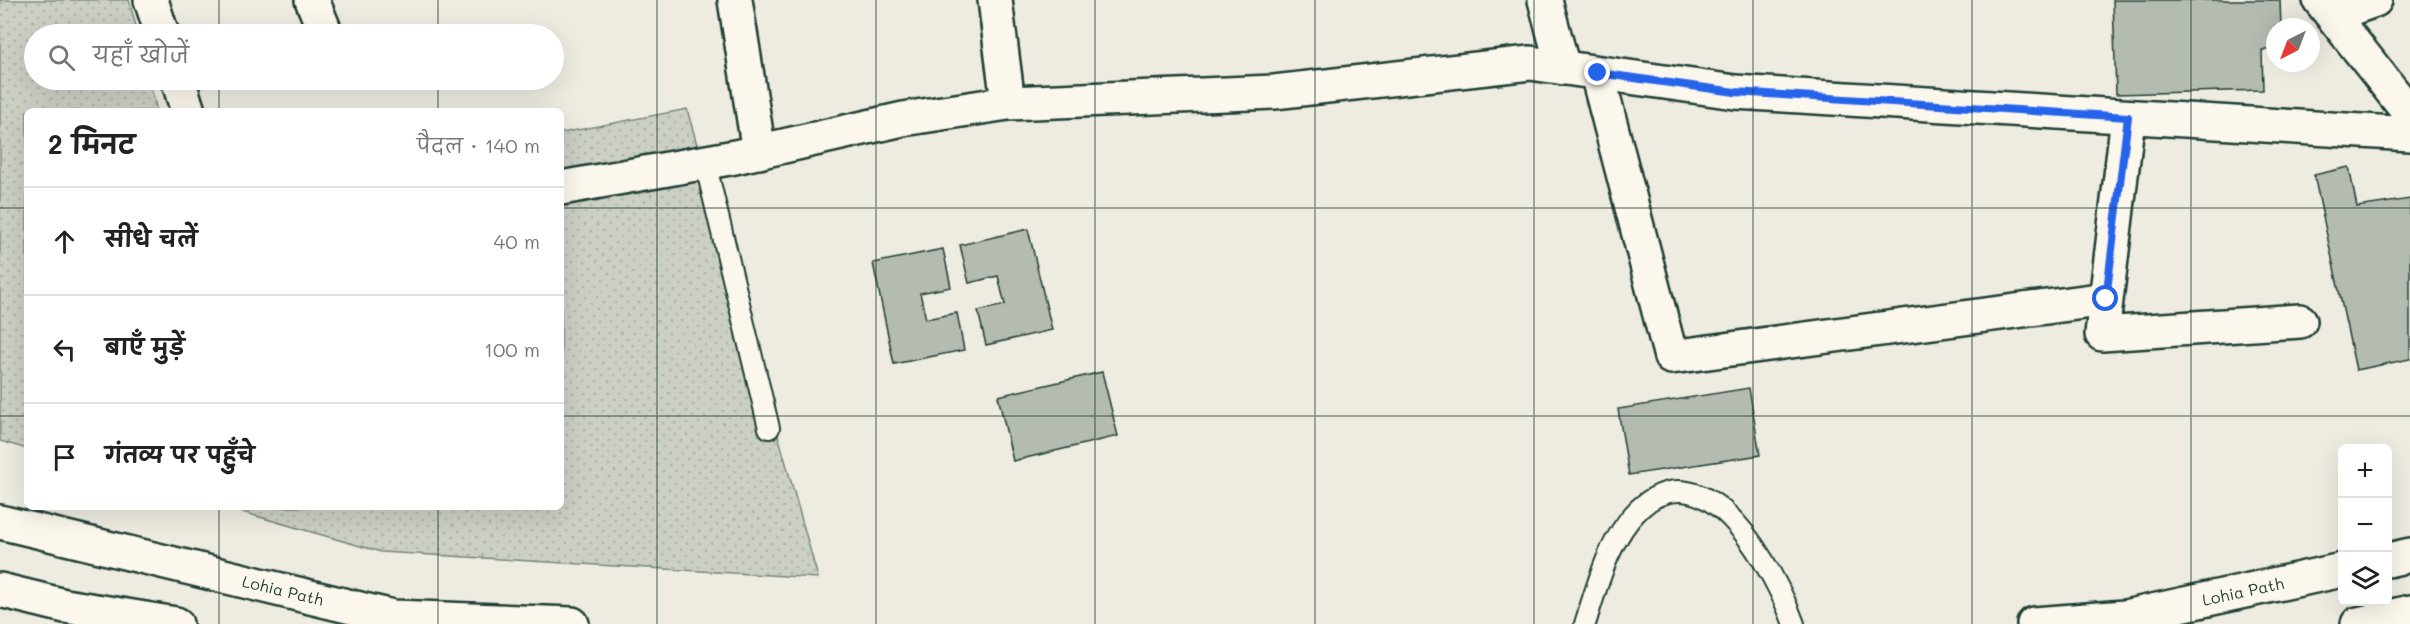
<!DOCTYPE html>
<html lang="hi">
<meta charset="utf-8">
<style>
body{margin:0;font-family:Mali,"Playpen Sans Deva",sans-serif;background:#f2f2f2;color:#222}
.controls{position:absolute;right:18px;bottom:18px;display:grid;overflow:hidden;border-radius:9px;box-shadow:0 6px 24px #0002}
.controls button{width:54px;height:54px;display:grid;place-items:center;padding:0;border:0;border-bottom:2px solid #e0e0e0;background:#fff;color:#222;font:30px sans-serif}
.compass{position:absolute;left:2266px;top:18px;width:54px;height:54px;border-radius:50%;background:#fff;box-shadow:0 6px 24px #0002;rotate:222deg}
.stop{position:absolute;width:18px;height:18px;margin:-14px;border:4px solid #2563eb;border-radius:50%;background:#fff}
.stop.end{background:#2563eb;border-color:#fff;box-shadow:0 2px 6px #0008}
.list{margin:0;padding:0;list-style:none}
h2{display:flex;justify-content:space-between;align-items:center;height:78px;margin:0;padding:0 24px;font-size:26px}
h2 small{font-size:20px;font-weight:400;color:#767676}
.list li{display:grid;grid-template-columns:39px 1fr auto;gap:18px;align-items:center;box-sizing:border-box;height:108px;padding:0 24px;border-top:2px solid #e0e0e0}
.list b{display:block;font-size:22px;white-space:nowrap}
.list em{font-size:20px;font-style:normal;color:#767676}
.icon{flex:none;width:33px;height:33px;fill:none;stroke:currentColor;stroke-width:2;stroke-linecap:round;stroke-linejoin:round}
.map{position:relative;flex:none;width:2410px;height:624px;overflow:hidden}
.search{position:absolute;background:#fff;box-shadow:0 6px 24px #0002;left:24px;top:24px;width:540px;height:66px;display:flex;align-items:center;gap:15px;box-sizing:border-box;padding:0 21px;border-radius:33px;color:#767676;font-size:22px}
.panel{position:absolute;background:#fff;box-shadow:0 6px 24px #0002;left:24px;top:108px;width:540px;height:402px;border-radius:9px}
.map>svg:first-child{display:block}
.grass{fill:url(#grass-dots);stroke:#75867c;stroke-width:1.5}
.building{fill:#b4bbb0;stroke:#1f3d34;stroke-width:1.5}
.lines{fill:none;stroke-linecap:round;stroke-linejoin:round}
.service-casing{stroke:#1f3d34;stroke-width:24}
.minor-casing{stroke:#1f3d34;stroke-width:38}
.secondary-casing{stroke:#1f3d34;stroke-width:38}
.service{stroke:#fbf7ec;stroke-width:20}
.minor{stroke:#fbf7ec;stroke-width:33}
.secondary{stroke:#fbf7ec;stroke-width:33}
.route{stroke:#2563eb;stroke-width:8}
.grid{fill:none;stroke:#1f3d34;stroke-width:1.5;stroke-opacity:0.55}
.labels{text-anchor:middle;stroke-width:4.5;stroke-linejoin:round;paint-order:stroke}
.street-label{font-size:16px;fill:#1f3d34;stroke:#fbf7ec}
</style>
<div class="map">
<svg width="2410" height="624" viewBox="0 0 2410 624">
<defs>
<pattern id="grass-dots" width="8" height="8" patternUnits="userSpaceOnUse" patternTransform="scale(1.5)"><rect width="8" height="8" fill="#cbcfc4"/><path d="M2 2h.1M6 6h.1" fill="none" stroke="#aeb3a9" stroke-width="1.8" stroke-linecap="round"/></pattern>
</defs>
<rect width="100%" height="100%" fill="#eeece1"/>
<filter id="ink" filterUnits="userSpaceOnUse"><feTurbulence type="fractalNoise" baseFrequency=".0167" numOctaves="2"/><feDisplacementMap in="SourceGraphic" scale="12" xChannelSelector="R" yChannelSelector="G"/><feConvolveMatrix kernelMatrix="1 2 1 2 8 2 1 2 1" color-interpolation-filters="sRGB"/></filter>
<g filter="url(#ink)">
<path class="grass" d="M0 0H129L138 34H34V80H149L157 111H27V449L0 441Z
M687 109 818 578 381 552 225 507H561V133Z"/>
<path class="building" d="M2113 0H2280L2281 27H2275V50H2262L2263 90 2116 94Z
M2349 167 2357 207 2410 199V359L2356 370 2314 175Z
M1028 229 1052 330 986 345 978 311 1005 305 998 276 969 283 960 245Z
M943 249 951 287 920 293 926 319 957 313 964 350 894 364 873 263Z
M1102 372 1118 436 1013 461 998 396Z
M1749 388 1760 455 1629 475 1618 409Z"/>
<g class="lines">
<g class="service-casing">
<path id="service" d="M705 162 769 428
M1585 624C1597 586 1609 538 1639 509 1709 444 1775 573 1794 624"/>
</g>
<g class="minor-casing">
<path id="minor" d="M151 0 162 34
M312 0 326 34
M735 0 759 152
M995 0 1008 103
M1545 0 1563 68
M2320 0 2410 114
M2332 15 2375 0
M1597 73 1671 357 2106 299
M178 80 188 111
M2128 117 2102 334 2300 321
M561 188 735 157 903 119 1008 103 1274 92 1530 63 1735 92 2410 134"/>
</g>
<g class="secondary-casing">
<g id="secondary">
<path id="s1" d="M0 522 393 617 572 624"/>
<path d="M2388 560 2410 555"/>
<path d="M0 590 65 606 176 624"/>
<path id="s2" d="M2034 624 2125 617 2342 570"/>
<path d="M2358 624 2410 612"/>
</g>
</g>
<use href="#service" class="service"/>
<use href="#minor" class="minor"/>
<use href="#secondary" class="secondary"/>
</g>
</g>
<g class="lines" filter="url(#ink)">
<path class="route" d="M1598 73 1735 92 2128 117 2106 299"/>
</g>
<path class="grid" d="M219 0V34M438 0V34M657 0V624M876 0V624M1095 0V624M1315 0V624M1534 0V624M1753 0V624M1972 0V624M2191 0V624M219 80V111M438 80V111M0 208H27M561 208H2410M0 416H27M561 416H2410M219 507V624M438 507V624"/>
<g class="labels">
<g class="street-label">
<text dy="6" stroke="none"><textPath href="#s1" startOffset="291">Lohia Path</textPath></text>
<text dy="6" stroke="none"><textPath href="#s2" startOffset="212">Lohia Path</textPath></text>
</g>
</g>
</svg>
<div class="controls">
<button>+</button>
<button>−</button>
<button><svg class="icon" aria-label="layers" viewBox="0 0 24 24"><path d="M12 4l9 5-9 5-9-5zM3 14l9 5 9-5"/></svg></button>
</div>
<svg class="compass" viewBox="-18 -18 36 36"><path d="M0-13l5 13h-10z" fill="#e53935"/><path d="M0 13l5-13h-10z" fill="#767676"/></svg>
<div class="stop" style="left:2106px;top:299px"></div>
<div class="stop end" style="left:1598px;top:73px"></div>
<div class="search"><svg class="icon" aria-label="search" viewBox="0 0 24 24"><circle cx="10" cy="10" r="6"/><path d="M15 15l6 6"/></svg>यहाँ खोजें</div>
<section class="panel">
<h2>2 मिनट<small>पैदल · 140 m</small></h2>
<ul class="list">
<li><svg class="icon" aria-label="ahead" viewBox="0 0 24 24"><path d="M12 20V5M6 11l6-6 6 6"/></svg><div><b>सीधे चलें</b></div><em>40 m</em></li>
<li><svg class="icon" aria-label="left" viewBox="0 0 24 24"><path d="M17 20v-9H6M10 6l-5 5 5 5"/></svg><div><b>बाएँ मुड़ें</b></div><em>100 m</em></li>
<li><svg class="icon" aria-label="arrive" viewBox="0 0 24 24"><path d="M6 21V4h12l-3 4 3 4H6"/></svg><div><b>गंतव्य पर पहुँचे</b></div></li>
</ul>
</section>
</div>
